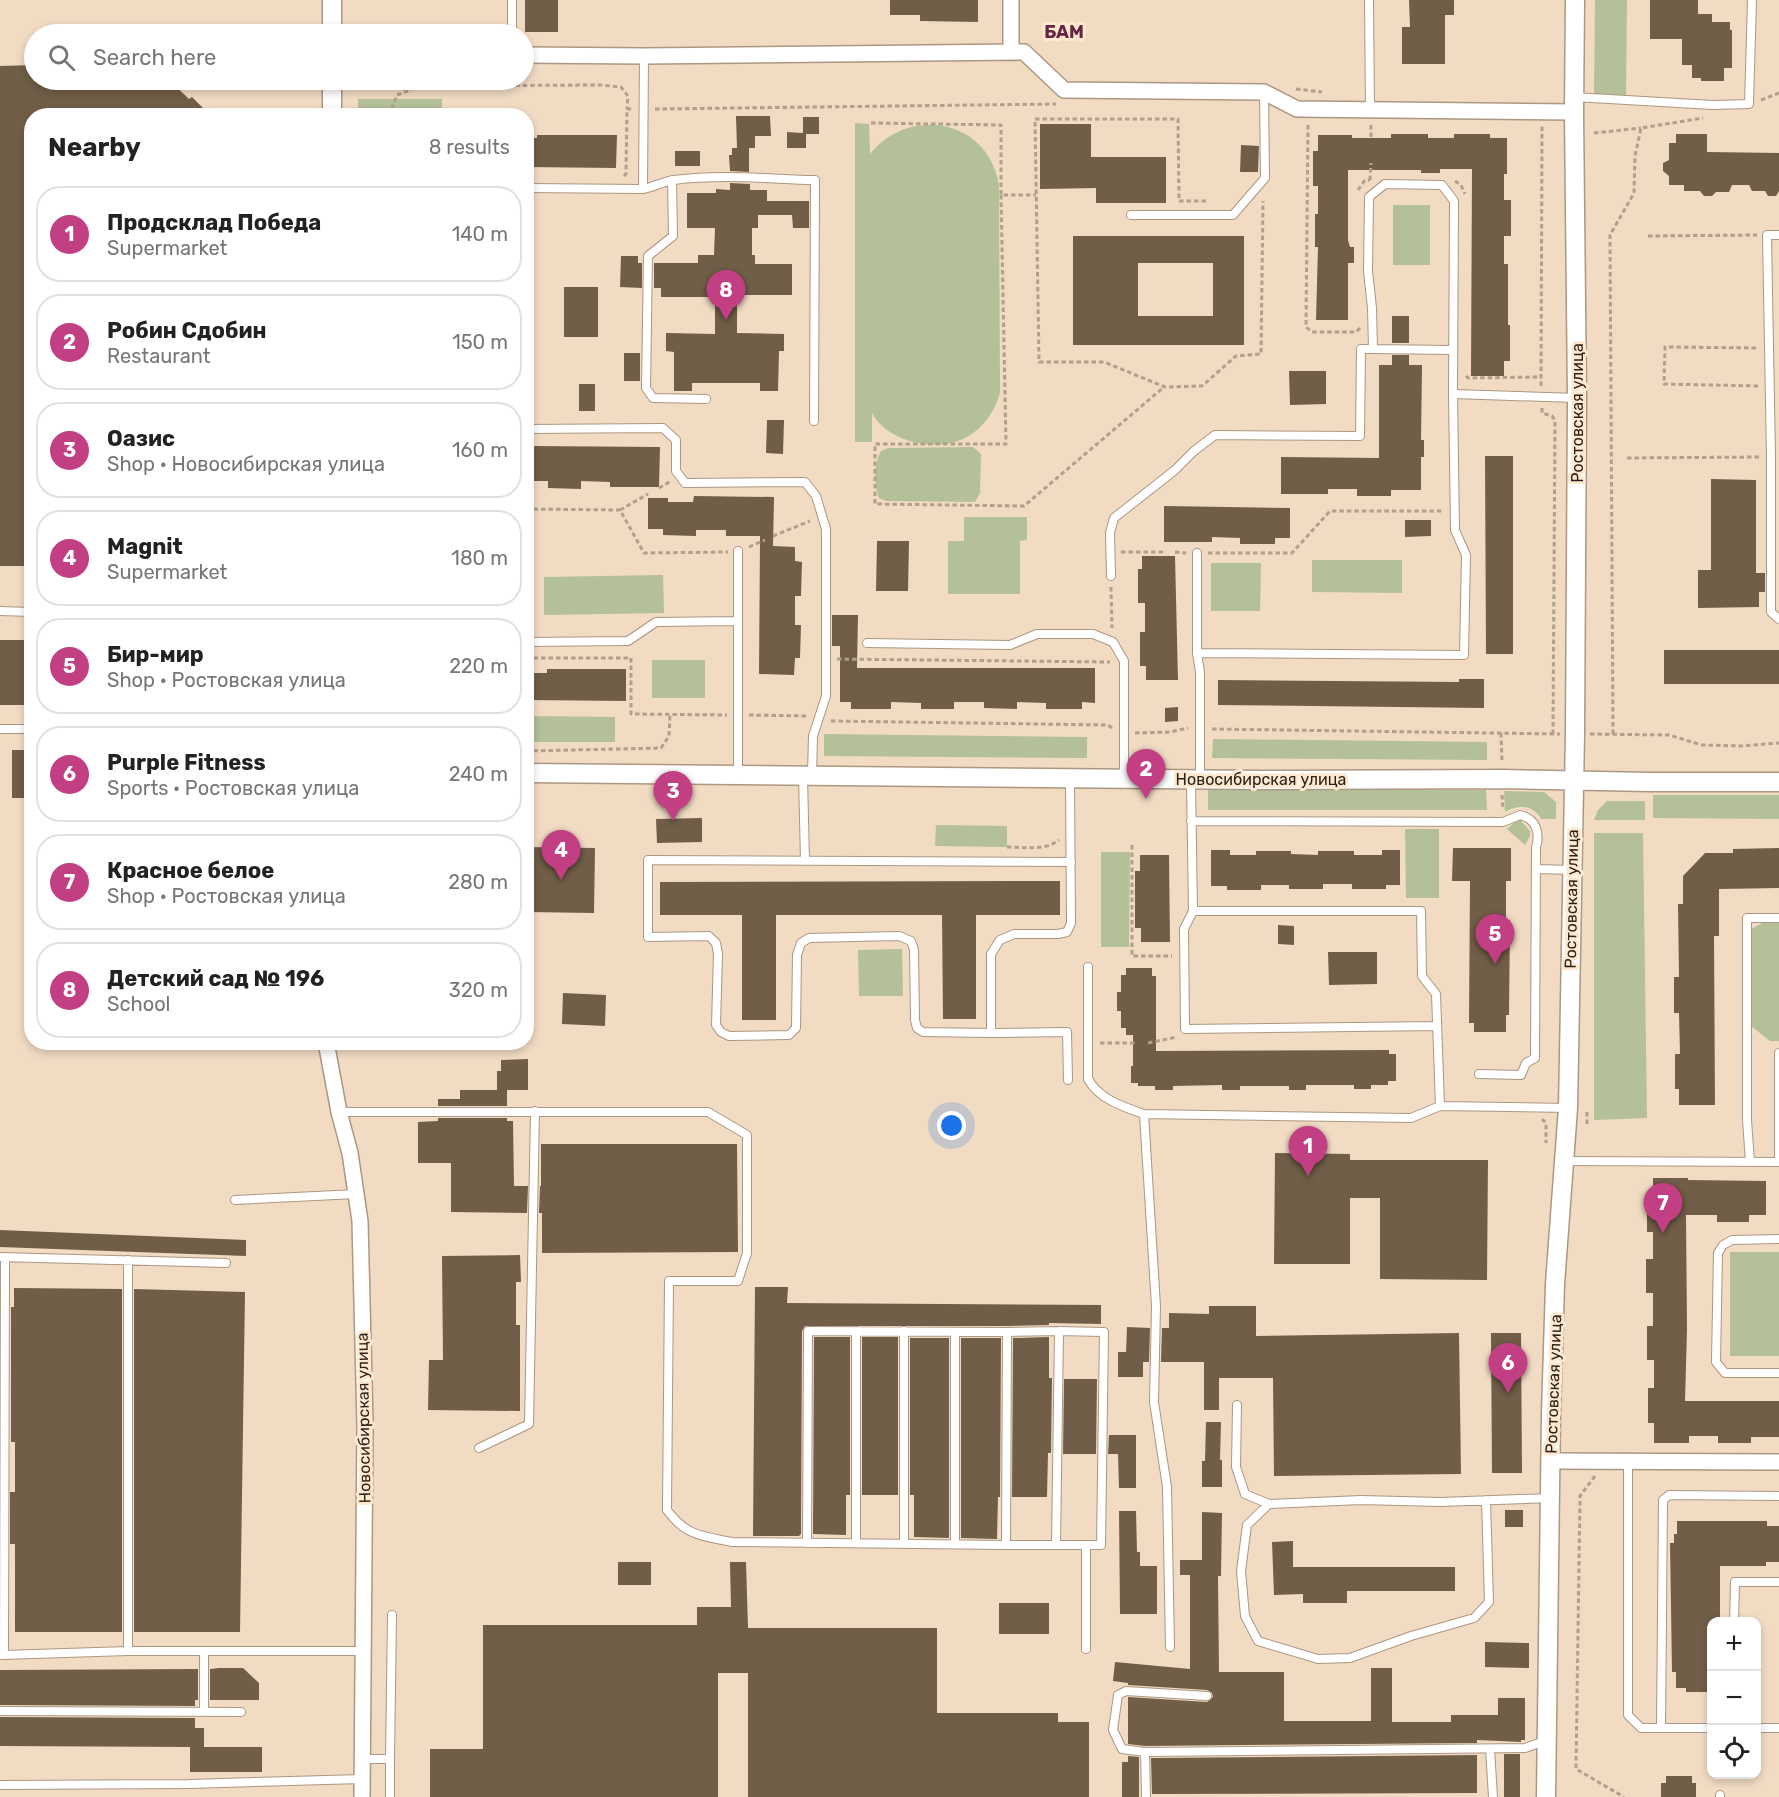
<!DOCTYPE html>
<meta charset="utf-8">
<style>
body{margin:0;font-family:Rubik,sans-serif;background:#f2f2f2;color:#222}
.controls{position:absolute;right:18px;bottom:18px;display:grid;overflow:hidden;border-radius:12px;box-shadow:0 3px 9px #0003}
.controls button{width:54px;height:54px;display:grid;place-items:center;padding:0;border:0;border-bottom:2px solid #e0e0e0;background:#fff;color:#222;font:30px sans-serif}
.you{position:absolute;left:952px;top:1126px;width:21px;height:21px;margin:-15px;border:4px solid #fff;border-radius:50%;background:#1a73e8;box-shadow:0 0 0 9px #1a73e833}
.badge{display:grid;place-items:center;width:39px;height:39px;border-radius:50%;background:#c33f83;color:#fff;font-size:20px;font-weight:700}
.pin{position:absolute;translate:-50% -50px;filter:drop-shadow(0 2px 3px #0008)}
.pin::after{content:'';position:absolute;top:32px;width:21px;height:18px;background:inherit;clip-path:polygon(0 0,100% 0,50% 100%)}
.list{margin:0;padding:0;list-style:none}
h2{display:flex;justify-content:space-between;align-items:center;height:78px;margin:0;padding:0 24px;font-size:26px}
h2 small{font-size:20px;font-weight:400;color:#767676}
.list li{display:grid;grid-template-columns:39px 1fr auto;gap:18px;align-items:center;box-sizing:border-box;height:96px;margin:0 12px 12px;padding:0 12px;border:2px solid #e0e0e0;border-radius:24px}
.list b{display:block;font-size:22px;white-space:nowrap}
.list p{margin:0;font-size:20px;white-space:nowrap;color:#767676}
.list em{font-size:20px;font-style:normal;color:#767676}
.icon{flex:none;width:33px;height:33px;fill:none;stroke:currentColor;stroke-width:2;stroke-linecap:round;stroke-linejoin:round}
.map{position:relative;flex:none;width:1779px;height:1797px;overflow:hidden}
.search{position:absolute;background:#fff;box-shadow:0 3px 9px #0003;left:24px;top:24px;width:510px;height:66px;display:flex;align-items:center;gap:15px;box-sizing:border-box;padding:0 21px;border-radius:33px;color:#767676;font-size:22px}
.panel{position:absolute;background:#fff;box-shadow:0 3px 9px #0003;left:24px;top:108px;width:510px;height:942px;border-radius:24px}
.map>svg:first-child{display:block}
.green{fill:#b4c097}
.building{fill:#715e48;fill-rule:evenodd}
.lines{fill:none;stroke-linecap:round;stroke-linejoin:round}
.service-casing{stroke:#ac9780;stroke-width:10}
.minor-casing{stroke:#ac9780;stroke-width:18}
.tertiary-casing{stroke:#ac9780;stroke-width:21}
.path{stroke:#b1a08c;stroke-width:3;stroke-dasharray:4.5 3;stroke-linecap:butt}
.service{stroke:#fff;stroke-width:8}
.minor{stroke:#fff;stroke-width:15}
.tertiary{stroke:#fff;stroke-width:18}
.labels{text-anchor:middle;stroke-width:6;stroke-linejoin:round;paint-order:stroke}
.street-label{font-size:16px;fill:#2a2219;stroke:#ffe8d0}
.neighbourhood-label{font-size:18px;font-weight:bold;fill:#652545;stroke:#ffe8d0}
</style>
<div class="map">
<svg width="1779" height="1797" viewBox="0 0 1779 1797">
<rect width="100%" height="100%" fill="#f1dbc3"/>
<path class="green" d="M1595 0H1627L1626 95H1594Z
M358 99H442V115H358Z
M855 123 869 124 870 154C910 104 990 120 999 186L1000 392C996 411 981 431 963 439 935 452 887 442 872 413V442H855Z
M1393 205H1430V265H1393Z
M973 447 981 454 980 493 975 502 886 501 879 498C874 486 874 462 881 451L888 448Z
M964 517H1027V540L1020 541V594H948V541H964Z
M1312 560H1402V593L1312 592Z
M1211 563H1261L1260 611H1211Z
M663 575 664 613 544 615V577Z
M652 660H705V698H652Z
M527 716 615 717V742H527Z
M824 734 1087 737V758L824 756Z
M1213 739 1487 742V760L1212 758Z
M1208 789 1486 790 1487 810H1208Z
M1504 791 1544 792 1556 802V819H1541C1534 805 1518 804 1505 812Z
M1653 795H1779V819L1653 818Z
M1607 801H1645V820H1594L1598 810Z
M1521 821 1530 831V836L1525 845 1507 829 1515 822Z
M936 825 1007 826V847L935 846Z
M1405 829H1439V898H1406Z
M1594 833H1643L1647 1118 1594 1120Z
M1101 852H1130L1129 947H1101Z
M1766 921H1779V1041H1770L1751 1026V929Z
M902 949 903 996H859L858 950Z
M1730 1252H1779V1356H1730Z"/>
<path class="building" d="M525 0H558V32H525Z
M890 0H978V22L920 21V15H890Z
M1409 0H1454V15H1445V64H1402V27H1410Z
M1650 0H1698V14H1712V22H1730V30H1732V68H1724V81H1701V78H1692V65H1682V39H1650Z
M34 65V80H169L189 99 192 97 211 116H32V566H0V66Z
M736 116H770L771 136H755V148H749V172L730 171 729 155H732V148H737Z
M803 117H819V134H806V148H787V132L803 133Z
M1040 124H1091V157H1166V203H1096V188L1040 189Z
M1391 134H1428V138H1454V134H1490V138H1507V174H1504V200H1511V236H1504V264H1508V325H1510V361H1504V376H1471L1472 169H1440V173H1421V170H1348V240L1350 247H1354V263H1348V320H1316L1318 247H1315V214H1318V186H1313V151H1318V135H1352V138H1391Z
M1676 134H1707V152L1779 153V191L1776 196H1768L1765 191H1752L1749 185H1732L1729 192H1716L1712 196H1704L1700 191H1684V185H1669V176L1663 171V163L1669 160V143H1676Z
M537 135H617L616 168 526 167V138H537Z
M1241 145 1259 146 1258 172H1240Z
M675 151H700V166H675Z
M730 183 750 184V190H767V201H809V228H793L792 215H758V228H752V255H755V264H792V295H737V333L784 334V351H779L778 391H760V383H692V391H674V352L666 351V333L715 334V297H661V288H654V263H698V255H714L715 228H687V193H716V189L730 190Z
M1073 236H1244V345H1073ZM1138 263H1213V316H1138Z
M621 256H638V263H642V288L620 287Z
M564 287H598V337H564Z
M1392 316H1409V343H1392Z
M624 353H640V381H624Z
M1392 355H1409V365H1422L1421 440H1424V457H1421V490H1391V496H1357V489H1328V494H1281V457L1379 458V365H1392Z
M1289 371H1326V404L1290 405Z
M579 384H595V411H579Z
M767 420H784L783 454 766 453Z
M533 446 660 447 659 487H610V482L581 481V489L548 488V481H532Z
M1485 456H1513V654H1486Z
M1711 479 1756 480V573H1765V592H1759V607L1698 608V570H1711Z
M694 496 774 497 773 546 795 547V561L802 562 801 596H795V625H801L800 658H795L794 675 759 674 760 536H726V530H696V536L663 535V529H648V498H668V502H693Z
M1164 506 1290 508V538H1275V544H1240V538L1212 537V542H1164Z
M1405 520H1431V536L1405 537Z
M877 541H909L908 591H876Z
M1142 556H1175L1178 680H1146V666H1140V632H1145V603H1138V569H1142Z
M832 615H858L857 668H1095V703L1082 702V709H1046V703L1017 702V709L984 708V702H954V709H921V703L891 702V709H851V702H840V646H832Z
M0 640H32V705H0Z
M1664 650H1779V684H1664Z
M547 669H626V701L526 700V673H547Z
M1459 679H1484V708L1218 705V680L1459 682Z
M1178 707V721L1165 722V708Z
M12 750H32V798H12Z
M702 818V842L657 843 656 819Z
M526 847 595 848 594 913 526 912Z
M1453 848H1511V881H1506V920H1510L1509 1015H1506V1032H1474V1023H1469L1470 881H1452Z
M1779 848V888L1719 889V936H1714L1715 1105H1679V1089H1675V1054H1680L1679 1013H1674V977H1679L1678 904H1683V876L1705 853H1733V849Z
M1211 850H1230V855H1256V851H1291V854L1318 855V851H1354V855H1382V850H1400V885H1386V889H1352V884H1323V889H1289V885H1261V890H1227V886H1211Z
M1140 855H1169L1170 942H1141V928H1135V871H1140Z
M1060 881V915H976V1019H943L942 915H776V1020H742V915H660V882Z
M1278 925 1294 926V945L1278 944Z
M1328 952H1377V984L1329 985Z
M1126 968H1152V976H1156V1051L1389 1050V1054H1396V1081H1388V1085H1371V1089H1354V1085H1306V1090H1289V1086H1240V1090H1222V1085L1173 1086V1090H1155V1086H1138V1083H1131V1066H1133V1035H1126V1028H1121V1011H1117V992H1121V975H1126Z
M563 993 606 995 605 1026 562 1024Z
M528 1059V1090H507V1106H438V1099H460V1090H497V1071H501V1060Z
M438 1118H507V1121H513L514 1186H528L527 1213 451 1212V1163H418V1122L438 1121Z
M541 1144H737L738 1252 542 1253V1213H539L540 1186H541Z
M1275 1153 1350 1154V1160H1488L1487 1280 1380 1279V1198H1350V1264H1274Z
M1653 1178H1688V1180L1766 1181V1215H1749V1222H1717V1215H1686L1687 1330 1685 1401H1779V1437H1751V1443H1718V1436H1689V1443H1654V1423H1648V1388H1654V1360H1647V1326H1653V1293H1646V1259H1653V1232H1647V1198H1653Z
M0 1230 246 1240V1256L0 1247Z
M520 1255 521 1282H516V1325H520V1411L428 1410 429 1360H443L442 1256Z
M755 1287H788L787 1303 1101 1305V1324L1049 1323V1325L1007 1326H805L802 1331 801 1534 799 1536H753Z
M14 1288 122 1289V1632H15V1544H10V1492H15V1442H11V1307H14Z
M134 1289 245 1292 240 1632H134Z
M1209 1306H1256V1336L1459 1333 1461 1474 1274 1476 1273 1378H1219V1410H1204V1362H1161L1162 1328H1169V1313L1209 1314Z
M1127 1327 1150 1328 1149 1362H1143V1377H1118V1352H1126Z
M1491 1333H1521L1522 1473H1492Z
M814 1337H850V1495H846V1535L813 1534Z
M862 1337H898V1495H862Z
M1049 1337V1378H1052L1051 1453H1048L1047 1497H1012L1013 1338Z
M910 1338H949V1538L914 1537V1495H910Z
M961 1338H1001L1000 1497H998L997 1539 961 1538Z
M1064 1379H1097L1096 1454H1063Z
M1206 1422H1221L1220 1460H1222V1487H1202V1461H1205Z
M1109 1435H1136V1488H1119L1118 1454H1108Z
M1505 1510H1523V1527H1505Z
M1119 1511H1136L1137 1552H1140V1566H1157V1614H1120Z
M1202 1512 1222 1513 1221 1576H1218L1219 1672H1284V1721H1371V1668H1392V1722H1451V1715H1498V1698H1525V1740H1521V1742L1477 1740V1743L1145 1746 1128 1744V1697L1207 1702 1213 1697 1212 1693 1207 1690 1128 1685V1683L1113 1681 1115 1662 1190 1669V1575H1180V1560H1202Z
M1677 1521H1767V1526H1779V1562H1766V1566H1720V1617H1716V1622H1712V1689H1709V1692H1686V1688H1676V1672H1672L1670 1543H1674V1534H1677Z
M1293 1541V1567H1455V1591H1347V1603H1303V1594L1274 1595 1272 1542Z
M618 1562H651V1585H618Z
M730 1562H746L748 1628H937V1713H1058V1722H1089V1797H748V1673H718V1797H430V1749H483V1625H697V1607H731Z
M999 1603H1049V1634H999Z
M1485 1642 1529 1643V1668L1485 1667Z
M219 1668H243L259 1683V1700H210V1669Z
M198 1669V1700H195V1706L0 1705V1670Z
M0 1717 195 1718V1728H204V1747H262V1772H190V1747L0 1746Z
M1504 1754H1520V1797H1504Z
M1477 1755V1793L1152 1794 1151 1758Z
M1128 1756 1139 1757V1797H1122V1762H1128Z
M1666 1776H1692V1783H1696V1797H1661V1783H1666Z"/>
<g class="lines">
<g class="service-casing">
<path id="service" d="M1369 0 1370 110
M512 34V0
M1574 97 1713 105 1749 104 1752 0
M672 180 673 236 648 256 646 388 653 398 706 399
M526 188 643 189 644 56
M643 189C654 187 664 181 674 180 721 174 769 179 815 180L814 421
M1131 215H1233L1265 178 1264 92
M1779 235H1767L1771 457V612L1779 619
M1452 350 1373 349 1372 308 1368 271 1369 197 1385 184 1442 185 1454 201 1453 394 1576 398
M526 429 663 428 676 440V471L685 483 805 482 816 496 826 529V696L813 736 812 775
M1197 553V653
M1111 576 1110 533 1114 518 1175 470 1194 451 1215 435 1360 436 1361 349H1373
M0 611 32 612
M526 642 628 641 656 622 737 621
M867 643 1010 645 1037 634H1093L1113 642 1124 661V778
M0 729H32
M738 775V551
M803 776 805 861
M1200 779V672L1197 653 1464 655 1466 555 1455 530 1453 394
M1191 781 1193 911H1421L1422 976 1436 994 1440 1106 1568 1108
M1191 821 1503 822 1520 815C1537 819 1540 833 1536 848L1535 1058 1526 1063 1521 1075 1479 1074
M1536 869 1571 870
M1193 911 1184 929 1185 1029 1436 1026
M1088 967V1079C1099 1099 1123 1107 1144 1114L1411 1118 1440 1106
M991 1033 923 1032 917 1028 915 1020 914 950 911 941 899 936 809 938 801 943 797 955 796 1028 789 1035 729 1036 721 1032 716 1025 718 954 716 943 709 936 648 937V860L1071 862
M326 1045 488 1042
M1068 1080 1067 1032 991 1033V954L1000 940 1014 934H1058L1067 932 1071 923 1070 780
M339 1112H708L747 1135V1253L738 1281H669L667 1510C686 1536 702 1536 732 1542L1006 1545 1007 1332 808 1331 807 1543
M1144 1114 1156 1306 1154 1402 1167 1487 1170 1647
M1565 1161 1779 1162V1053
M1750 1162 1747 1120V918H1779
M235 1200 356 1194
M1779 1239 1732 1240 1723 1245 1718 1253 1716 1362 1725 1373H1779
M0 1257 226 1263
M128 1260V1651
M904 1331V1544
M1059 1331 1104 1332 1101 1545H1086
M955 1332V1544
M1237 1405 1236 1467 1245 1494 1269 1504 1361 1500 1440 1502 1550 1498
M479 1448 529 1424 535 1111
M1628 1461V1715L1641 1728H1712
M1269 1504 1247 1525 1241 1571 1245 1616 1258 1641 1318 1659 1350 1658 1411 1636 1474 1618 1489 1602 1486 1500
M856 1543V1331
M1006 1545H1056L1059 1331 1007 1332
M1056 1545H1086V1649
M1734 1622 1735 1582H1779
M204 1652V1711
M2 1655 128 1651H363
M4 1655 5 1257
M0 1711 241 1712
M1661 1728 1663 1500 1669 1495 1779 1496
M1756 1728H1779
M1490 1749 1493 1797
M1145 1752 1122 1749 1113 1730 1118 1695 1126 1691 1207 1696
M362 1759H390L392 1615
M390 1759V1797
M0 1785 189 1784 362 1779
M1146 1797 1145 1752 1525 1748 1545 1741
M1720 1797V1795"/>
</g>
<g class="minor-casing">
<path id="minor" d="M1011 0V52
M524 55 644 56 1024 52 1064 90 1264 92 1297 109 1574 112
M326 1042 339 1112 350 1153 360 1221 365 1424 362 1797
M1550 1461 1779 1462"/>
</g>
<g class="tertiary-casing">
<path id="tertiary" d="M332 0V34
M332 116V80
M526 773 1263 780 1502 779 1650 782H1779
M1546 1797 1551 1414 1555 1284 1568 1108 1575 734 1577 398 1574 112 1575 0"/>
</g>
<path class="path" d="M1296 89 1322 92
M1761 100 1779 93
M655 109 1056 104
M389 116 397 95 420 86 601 85 621 87 628 96 627 109
M871 123 1001 125V195H1036
M1308 125 1306 327 1312 332H1356L1360 328
M1371 125V138
M1594 133 1641 128
M624 176 626 174 627 109H634
M1370 180 1371 163
M1455 181 1461 185 1465 194
M1358 190 1365 180H1370
M1001 195 1006 444H875V504L1024 506 1164 387
M1206 201H1179L1178 119H1035L1039 362H1104L1165 387 1202 386 1236 356 1261 354 1263 201
M1648 236 1757 235
M1466 376 1468 378 1541 377
M1541 386 1542 126
M1758 386 1664 384 1665 347 1759 348
M1542 408V413L1552 416 1555 420 1553 734
M1627 458 1761 457
M659 488 671 481
M526 509 620 510 644 553 728 552
M620 510 648 494
M773 536 810 521
M749 547 765 540
M1121 552H1164
M1175 552 1186 553
M1208 553H1292L1330 511H1444
M1111 587 1112 628
M526 658H631V714L727 715
M837 659 1110 662
M749 715 808 716
M831 721 1108 725 1112 728
M1212 729 1560 734
M1135 733 1170 732 1188 728
M1501 733 1502 762
M1590 734 1669 735 1702 745 1741 746 1779 743
M1613 734 1610 235 1634 193 1635 156 1641 128 1703 118
M526 751 661 748 669 736 670 714
M1502 795 1503 810
M1132 845V956H1172
M1007 847C1024 847 1045 851 1059 840
M1100 1043H1137
M1148 1043 1177 1037
M1542 1119 1546 1123V1143
M1587 1124V1110
M1595 1476 1580 1496 1576 1769 1624 1797"/>
<use href="#service" class="service"/>
<use href="#minor" class="minor"/>
<use href="#tertiary" class="tertiary"/>
</g>
<g class="labels">
<g class="street-label">
<text transform="translate(1577 413) rotate(-90)" y="6">Ростовская улица</text>
<text x="1261" y="785">Новосибирская улица</text>
<text transform="translate(1571 899) rotate(-89)" y="6">Ростовская улица</text>
<text transform="translate(1553 1384) rotate(-88)" y="6">Ростовская улица</text>
<text transform="translate(363 1418) rotate(-91)" y="6">Новосибирская улица</text>
</g>
<g class="neighbourhood-label">
<text x="1064" y="38">БАМ</text>
</g>
</g>
</svg>
<div class="controls">
<button>+</button>
<button>−</button>
<button><svg class="icon" aria-label="locate" viewBox="0 0 24 24"><circle cx="12" cy="12" r="6"/><path d="M12 2v4M12 18v4M2 12h4M18 12h4"/></svg></button>
</div>
<div class="you"></div>
<div class="pin badge" style="left:1308px;top:1176px">1</div>
<div class="pin badge" style="left:1146px;top:799px">2</div>
<div class="pin badge" style="left:673px;top:821px">3</div>
<div class="pin badge" style="left:561px;top:880px">4</div>
<div class="pin badge" style="left:1495px;top:964px">5</div>
<div class="pin badge" style="left:1508px;top:1393px">6</div>
<div class="pin badge" style="left:1663px;top:1233px">7</div>
<div class="pin badge" style="left:726px;top:320px">8</div>
<div class="search"><svg class="icon" aria-label="search" viewBox="0 0 24 24"><circle cx="10" cy="10" r="6"/><path d="M15 15l6 6"/></svg>Search here</div>
<section class="panel">
<h2>Nearby<small>8 results</small></h2>
<ul class="list">
<li><span class="badge">1</span><div><b>Продсклад Победа</b><p>Supermarket</p></div><em>140 m</em></li>
<li><span class="badge">2</span><div><b>Робин Сдобин</b><p>Restaurant</p></div><em>150 m</em></li>
<li><span class="badge">3</span><div><b>Оазис</b><p>Shop · Новосибирская улица</p></div><em>160 m</em></li>
<li><span class="badge">4</span><div><b>Magnit</b><p>Supermarket</p></div><em>180 m</em></li>
<li><span class="badge">5</span><div><b>Бир-мир</b><p>Shop · Ростовская улица</p></div><em>220 m</em></li>
<li><span class="badge">6</span><div><b>Purple Fitness</b><p>Sports · Ростовская улица</p></div><em>240 m</em></li>
<li><span class="badge">7</span><div><b>Красное белое</b><p>Shop · Ростовская улица</p></div><em>280 m</em></li>
<li><span class="badge">8</span><div><b>Детский сад № 196</b><p>School</p></div><em>320 m</em></li>
</ul>
</section>
</div>
